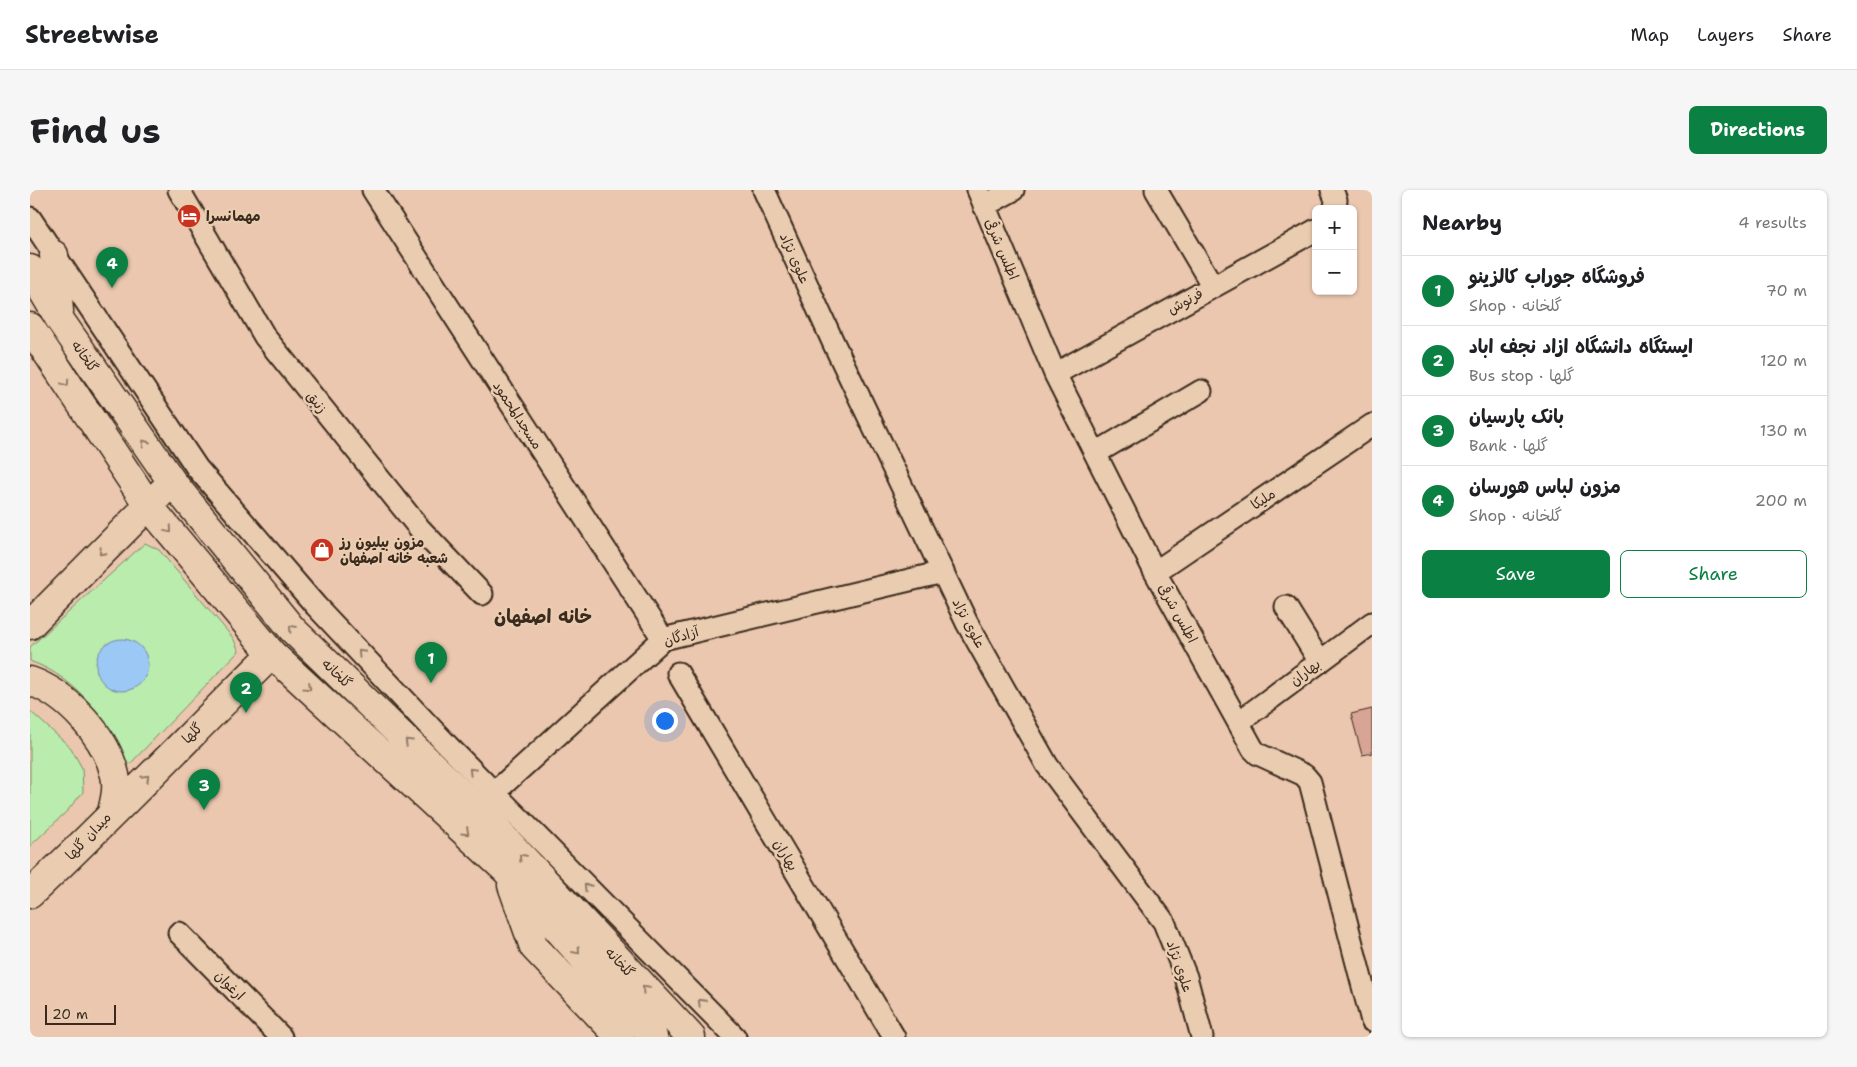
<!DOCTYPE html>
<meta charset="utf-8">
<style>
body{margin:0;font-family:"Shantell Sans","Playpen Sans Arabic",sans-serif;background:#f6f6f6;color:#202124}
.controls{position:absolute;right:15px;top:15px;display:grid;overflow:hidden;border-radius:8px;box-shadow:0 1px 4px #0004}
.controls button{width:45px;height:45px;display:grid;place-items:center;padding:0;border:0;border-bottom:1px solid #e0e0e0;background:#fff;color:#202124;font:25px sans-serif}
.scale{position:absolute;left:15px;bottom:12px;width:71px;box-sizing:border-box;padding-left:5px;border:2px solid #3b2a1e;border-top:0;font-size:14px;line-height:18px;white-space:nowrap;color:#3b2a1e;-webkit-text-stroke:4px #eacdb1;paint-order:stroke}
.you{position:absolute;left:634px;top:530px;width:18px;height:18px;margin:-12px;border:4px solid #fff;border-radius:50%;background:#1a73e8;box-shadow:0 0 0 8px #1a73e833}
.badge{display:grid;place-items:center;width:32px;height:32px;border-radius:50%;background:#0b8043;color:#fff;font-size:16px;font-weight:700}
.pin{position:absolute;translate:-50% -41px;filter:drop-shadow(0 1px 2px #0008)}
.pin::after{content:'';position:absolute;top:26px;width:18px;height:15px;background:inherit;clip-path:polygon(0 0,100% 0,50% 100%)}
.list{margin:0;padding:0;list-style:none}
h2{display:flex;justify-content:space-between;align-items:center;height:65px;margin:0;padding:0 20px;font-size:21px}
h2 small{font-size:16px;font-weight:400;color:#757577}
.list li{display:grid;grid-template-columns:32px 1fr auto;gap:15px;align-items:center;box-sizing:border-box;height:70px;padding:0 20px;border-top:1px solid #e0e0e0}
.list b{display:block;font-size:19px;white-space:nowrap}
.list p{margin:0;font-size:16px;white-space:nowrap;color:#757577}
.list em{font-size:16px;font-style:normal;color:#757577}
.actions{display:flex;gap:10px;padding:15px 20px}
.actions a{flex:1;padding:11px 0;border:1px solid #0b8043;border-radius:8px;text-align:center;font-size:18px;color:#0b8043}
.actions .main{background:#0b8043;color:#fff}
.map{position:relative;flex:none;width:1342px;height:847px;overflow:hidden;border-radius:8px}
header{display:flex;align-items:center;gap:30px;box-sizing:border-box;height:70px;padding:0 25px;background:#fff;border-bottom:1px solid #e0e0e0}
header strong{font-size:24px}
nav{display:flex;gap:28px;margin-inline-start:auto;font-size:18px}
.intro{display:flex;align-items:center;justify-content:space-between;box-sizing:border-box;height:120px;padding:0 30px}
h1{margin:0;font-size:35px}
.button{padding:12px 22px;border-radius:8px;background:#0b8043;color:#fff;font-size:18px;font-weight:700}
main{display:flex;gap:30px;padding:0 30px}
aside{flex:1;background:#fff;border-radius:8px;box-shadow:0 1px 4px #0004}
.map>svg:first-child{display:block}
.green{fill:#b9ecad;stroke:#7a8b66}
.water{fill:#9cc8f6;stroke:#7589a0}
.building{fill:#d8a496;stroke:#3b2a1e}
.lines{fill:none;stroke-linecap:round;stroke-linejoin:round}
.street-casing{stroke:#3b2a1e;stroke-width:25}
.secondary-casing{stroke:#3b2a1e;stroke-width:31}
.street{stroke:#eacdb1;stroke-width:21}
.secondary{stroke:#eacdb1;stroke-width:28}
.oneway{stroke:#927c68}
.labels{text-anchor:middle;stroke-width:5;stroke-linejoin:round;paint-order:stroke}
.poi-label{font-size:14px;font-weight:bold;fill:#3b2a1e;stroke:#eacdb1;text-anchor:start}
.street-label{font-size:14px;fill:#3b2a1e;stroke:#eacdb1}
.district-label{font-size:19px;font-weight:bold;fill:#3b2a1e;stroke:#eacdb1}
</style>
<header>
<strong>Streetwise</strong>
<nav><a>Map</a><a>Layers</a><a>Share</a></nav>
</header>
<div class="intro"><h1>Find us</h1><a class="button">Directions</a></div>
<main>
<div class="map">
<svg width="1342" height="847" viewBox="0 0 1342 847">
<rect width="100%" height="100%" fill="#eac7ae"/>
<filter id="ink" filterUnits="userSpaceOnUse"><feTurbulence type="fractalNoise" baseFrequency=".02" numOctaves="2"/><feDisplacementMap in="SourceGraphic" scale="10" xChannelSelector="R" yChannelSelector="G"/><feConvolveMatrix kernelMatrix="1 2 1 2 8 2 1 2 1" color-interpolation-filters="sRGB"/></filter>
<g filter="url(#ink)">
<path class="green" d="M115 353 129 360 203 448 209 461 98 576C77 530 49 489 0 471V457Z
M0 521 41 558 52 578 53 602 37 621 0 656Z"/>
<path class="water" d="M66 475a26 26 0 1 1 52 0a26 26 0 1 1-52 0Z"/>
<path class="building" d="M1342 519V563L1332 565 1321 524Z"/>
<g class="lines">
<g class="street-casing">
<path id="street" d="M149 0 235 147 390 339 452 404
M343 0 633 449
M734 0 803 152 937 433 1017 575 1134 732 1156 787 1172 847
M948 0 1025 184 1125 382 1223 559 1228 564 1274 585 1280 592 1342 831
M1126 0 1182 95
M1302 0 1306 10 1305 19
M954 16 983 0
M0 28 167 278 286 416 418 556 705 847
M1025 184 1286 40
M1066 263 1171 201
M1125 382 1342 235
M1256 417 1290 472
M648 483 864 847
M1209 532 1342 433
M454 612 633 449 913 382
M149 743 251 847"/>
</g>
<g class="secondary-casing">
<path id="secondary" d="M24 65 29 121
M0 79 30 130 143 293 262 439 447 619 661 847
M0 137 118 315 242 464 476 680 623 847
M0 435 132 302
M0 491C37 504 76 546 85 585 88 598 85 609 82 622
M482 695 504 757 590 847
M0 704C83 626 161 544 242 464"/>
</g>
<use href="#street" class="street"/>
<use href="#secondary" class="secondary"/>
</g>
<defs><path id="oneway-chevron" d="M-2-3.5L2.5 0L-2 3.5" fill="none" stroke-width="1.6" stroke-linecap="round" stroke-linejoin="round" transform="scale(1.25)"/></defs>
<g class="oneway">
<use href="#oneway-chevron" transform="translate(36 193) rotate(56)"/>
<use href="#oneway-chevron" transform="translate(115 253) rotate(-125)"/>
<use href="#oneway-chevron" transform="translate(139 340) rotate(50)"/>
<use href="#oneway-chevron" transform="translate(72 362) rotate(135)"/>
<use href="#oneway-chevron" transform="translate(262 438) rotate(-132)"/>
<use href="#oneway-chevron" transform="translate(331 463) rotate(-133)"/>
<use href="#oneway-chevron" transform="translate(278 497) rotate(43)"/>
<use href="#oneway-chevron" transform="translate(378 552) rotate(-136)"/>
<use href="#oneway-chevron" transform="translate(442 581) rotate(-135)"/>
<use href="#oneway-chevron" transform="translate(116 588) rotate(-45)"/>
<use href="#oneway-chevron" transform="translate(436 642) rotate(43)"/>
<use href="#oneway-chevron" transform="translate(492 667) rotate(-133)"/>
<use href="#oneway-chevron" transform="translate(557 697) rotate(-135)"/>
<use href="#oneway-chevron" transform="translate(547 761) rotate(49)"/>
<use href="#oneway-chevron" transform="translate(615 799) rotate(-133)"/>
<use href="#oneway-chevron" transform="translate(671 812) rotate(-135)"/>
</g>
</g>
<defs>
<g id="hotel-disc" transform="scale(1.25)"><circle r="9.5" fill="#c8321e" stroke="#eacdb1"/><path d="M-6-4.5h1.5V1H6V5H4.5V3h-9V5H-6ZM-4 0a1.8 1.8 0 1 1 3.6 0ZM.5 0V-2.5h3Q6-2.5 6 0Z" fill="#fff"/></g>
<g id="shop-disc" transform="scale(1.25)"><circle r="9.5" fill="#c8321e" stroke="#eacdb1"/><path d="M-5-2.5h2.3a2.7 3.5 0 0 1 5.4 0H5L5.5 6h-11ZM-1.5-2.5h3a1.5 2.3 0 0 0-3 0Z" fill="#fff"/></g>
</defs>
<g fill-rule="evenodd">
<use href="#hotel-disc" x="159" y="26"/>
<use href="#shop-disc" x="292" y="360"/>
</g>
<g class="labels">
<g class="poi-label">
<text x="176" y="31">مهمانسرا</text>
<text x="310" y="357">مزون بیلیون رز<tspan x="310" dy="16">شعبه خانه اصفهان</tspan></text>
</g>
<g class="street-label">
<text transform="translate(972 59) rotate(67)" y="5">اطلس شرقی</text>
<text transform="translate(765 68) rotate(66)" y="5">علوی نژاد</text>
<text transform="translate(1155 111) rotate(-29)" y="5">فرنوش</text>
<text transform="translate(55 166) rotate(55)" y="5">گلخانه</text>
<text transform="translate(287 212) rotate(51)" y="5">زنبق</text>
<text transform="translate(488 225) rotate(57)" y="5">مسجدالمحمود</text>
<text transform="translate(1233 309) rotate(-34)" y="5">ملیکا</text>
<text transform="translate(1148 423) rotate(61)" y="5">اطلس شرقی</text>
<text transform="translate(939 433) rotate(62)" y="5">علوی نژاد</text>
<text transform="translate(651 446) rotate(-17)" y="5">آزادگان</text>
<text transform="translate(1275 482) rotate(-37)" y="5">بهاران</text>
<text transform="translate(307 483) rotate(44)" y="5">گلخانه</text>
<text transform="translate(162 543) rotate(-45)" y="5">گلها</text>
<text transform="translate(58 646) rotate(-47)" y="5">میدان گلها</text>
<text transform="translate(756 665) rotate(59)" y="5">بهاران</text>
<text transform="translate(590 772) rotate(47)" y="5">گلخانه</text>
<text transform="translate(1150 776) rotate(71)" y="5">علوی نژاد</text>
<text transform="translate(200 795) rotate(45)" y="5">ارغوان</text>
</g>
<g class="district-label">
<text x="513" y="433">خانه اصفهان</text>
</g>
</g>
</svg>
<div class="controls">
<button>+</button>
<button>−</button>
</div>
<div class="scale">20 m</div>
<div class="you"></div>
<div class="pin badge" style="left:401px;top:493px">1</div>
<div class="pin badge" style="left:216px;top:523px">2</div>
<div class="pin badge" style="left:174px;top:620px">3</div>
<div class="pin badge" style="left:82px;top:98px">4</div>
</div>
<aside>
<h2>Nearby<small>4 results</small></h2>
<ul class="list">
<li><span class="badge">1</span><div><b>فروشگاه جوراب کالزینو</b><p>Shop · گلخانه</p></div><em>70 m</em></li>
<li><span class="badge">2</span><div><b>ایستگاه دانشگاه ازاد نجف اباد</b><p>Bus stop · گلها</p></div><em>120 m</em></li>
<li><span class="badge">3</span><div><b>بانک پارسیان</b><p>Bank · گلها</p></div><em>130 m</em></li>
<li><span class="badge">4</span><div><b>مزون لباس هورسان</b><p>Shop · گلخانه</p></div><em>200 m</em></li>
</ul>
<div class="actions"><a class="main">Save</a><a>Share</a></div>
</aside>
</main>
